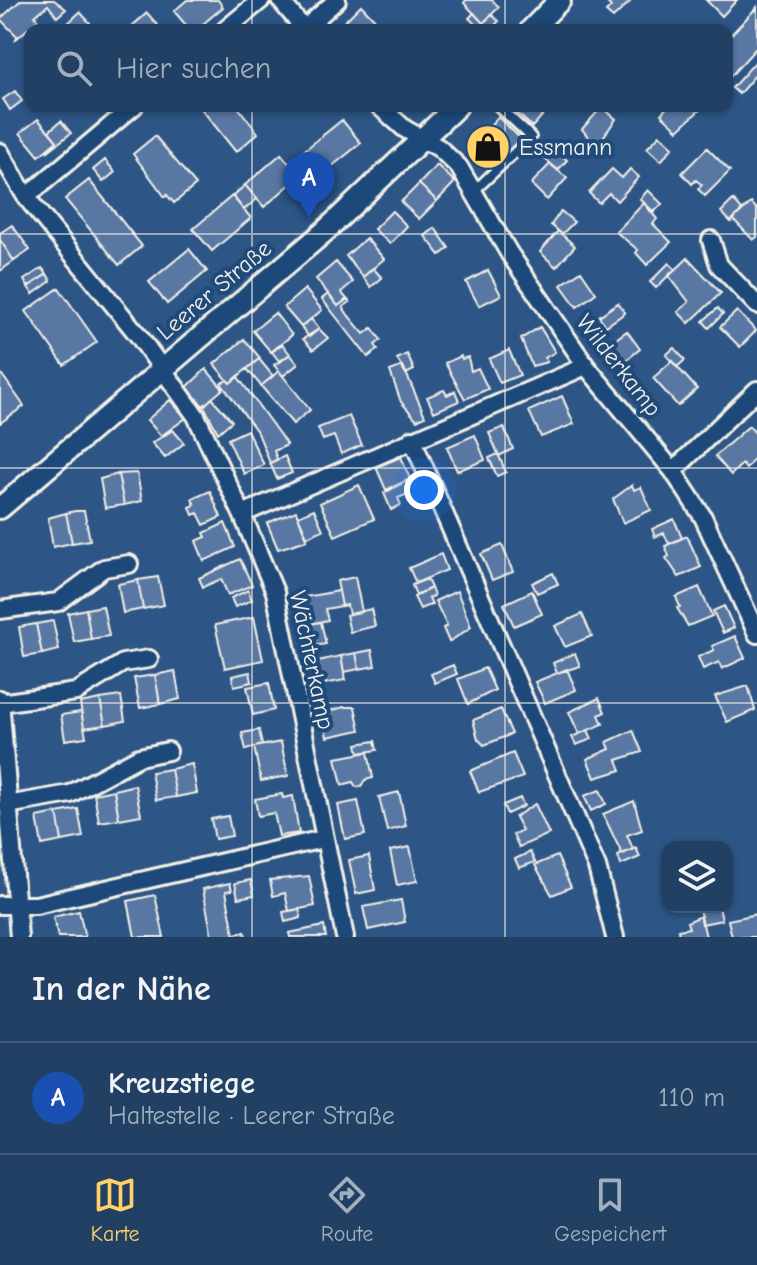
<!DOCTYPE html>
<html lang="de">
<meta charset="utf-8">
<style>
body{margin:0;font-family:"Comic Neue",sans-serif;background:#2a476a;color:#f1f3f6}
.controls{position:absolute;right:24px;bottom:24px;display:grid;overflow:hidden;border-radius:16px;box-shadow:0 2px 6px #0004}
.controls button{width:72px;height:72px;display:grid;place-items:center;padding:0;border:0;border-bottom:2px solid #3f5978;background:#224064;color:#f1f3f6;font:40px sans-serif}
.you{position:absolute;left:424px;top:490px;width:28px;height:28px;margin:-20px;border:6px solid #fff;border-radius:50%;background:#1a73e8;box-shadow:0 0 0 12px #1a73e833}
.badge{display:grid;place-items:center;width:52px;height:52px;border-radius:50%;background:#ffd166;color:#fff;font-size:26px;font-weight:700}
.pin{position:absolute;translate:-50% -66px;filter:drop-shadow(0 2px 4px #0008)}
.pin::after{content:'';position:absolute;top:42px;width:28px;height:24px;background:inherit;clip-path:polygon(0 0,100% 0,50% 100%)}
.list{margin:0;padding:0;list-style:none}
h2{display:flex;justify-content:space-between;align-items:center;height:104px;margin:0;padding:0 32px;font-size:34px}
h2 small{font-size:26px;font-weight:400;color:#a2afbf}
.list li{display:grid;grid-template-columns:52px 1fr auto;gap:24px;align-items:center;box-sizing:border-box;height:112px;padding:0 32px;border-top:2px solid #3f5978}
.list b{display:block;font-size:30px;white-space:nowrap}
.list p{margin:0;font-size:26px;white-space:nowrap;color:#a2afbf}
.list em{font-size:26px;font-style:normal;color:#a2afbf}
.icon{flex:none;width:44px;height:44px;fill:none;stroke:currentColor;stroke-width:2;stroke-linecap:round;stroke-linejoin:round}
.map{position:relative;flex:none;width:757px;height:937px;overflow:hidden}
.search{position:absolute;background:#224064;box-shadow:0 2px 6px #0004;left:24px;right:24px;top:24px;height:88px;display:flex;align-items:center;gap:20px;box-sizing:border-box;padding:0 28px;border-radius:16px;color:#a2afbf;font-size:30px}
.sheet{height:216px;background:#224064}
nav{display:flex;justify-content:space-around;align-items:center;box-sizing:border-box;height:112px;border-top:2px solid #3f5978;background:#224064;font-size:22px;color:#a2afbf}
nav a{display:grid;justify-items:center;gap:4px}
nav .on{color:#ffd166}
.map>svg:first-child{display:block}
.building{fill:#5877a3;stroke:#f4f1e8;stroke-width:2}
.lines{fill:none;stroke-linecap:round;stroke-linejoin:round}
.service-casing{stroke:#f4f1e8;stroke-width:14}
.minor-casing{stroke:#f4f1e8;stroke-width:22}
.tertiary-casing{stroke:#f4f1e8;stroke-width:26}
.service{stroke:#1f4a7a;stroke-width:8}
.minor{stroke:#1f4a7a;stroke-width:16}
.tertiary{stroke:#1f4a7a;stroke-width:20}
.grid{fill:none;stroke:#f4f1e8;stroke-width:2;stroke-opacity:0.55}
.labels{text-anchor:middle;stroke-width:8;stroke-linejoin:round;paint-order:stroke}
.poi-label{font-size:24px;fill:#f4f1e8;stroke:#1f4a7a;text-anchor:start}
.street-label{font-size:24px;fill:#f4f1e8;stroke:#1f4a7a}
</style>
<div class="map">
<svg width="757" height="937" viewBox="0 0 757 937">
<rect width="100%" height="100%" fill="#2d5585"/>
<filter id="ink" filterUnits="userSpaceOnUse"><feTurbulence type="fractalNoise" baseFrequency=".0125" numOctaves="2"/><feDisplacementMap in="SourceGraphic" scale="16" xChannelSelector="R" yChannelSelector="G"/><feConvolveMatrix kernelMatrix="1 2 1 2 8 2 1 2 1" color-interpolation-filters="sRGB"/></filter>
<g filter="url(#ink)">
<path class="building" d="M21 0H54L66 9 57 17 48 5 35 16 38 20 16 39 17 36 0 19Z
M187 0H218L223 7 196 30H190L174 11Z
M466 0H492L499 7 483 23 464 3Z
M605 0H632L613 18 606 12 611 7Z
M706 0H737L722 16Z
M361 5 378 23 369 30H336Z
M757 7V47L727 80V39Z
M80 12 90 23 82 30H74L68 23Z
M147 13 162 30H133L131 27Z
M474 13 483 23 492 15 499 21 490 30H469L475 24 469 18Z
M757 60V73L739 94 732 88Z
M15 91 22 101 10 110 3 99Z
M199 106H237L258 133 236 152Z
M534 106 543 115 532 127 511 107Z
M668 106 670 107 704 106 678 130 661 114Z
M602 107 616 119 596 147 582 129Z
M498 117 521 139 499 162 476 140Z
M38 119 57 141 39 156 20 133Z
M342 120 361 143 321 175 301 153Z
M61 121 71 133 47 152 57 141 49 131Z
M660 135 673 147 661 161 647 148Z
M155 136 196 185 174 203 167 195 165 197 133 154Z
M553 148 567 160 558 170 544 158Z
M707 148 730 171 705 196 698 189 702 185 696 180 692 184 682 173Z
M281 154 300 176 264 207 245 185Z
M105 160 115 172 103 182 93 170Z
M550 164 567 178 547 200 531 184Z
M437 165 455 182 437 201 419 184Z
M612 169 622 178 630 169 639 177 617 201 609 193 599 203 589 193Z
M89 180 142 246 119 265 65 199Z
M419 184 437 201 419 219 401 202Z
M245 185 257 199 244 210 233 196Z
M648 190 662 204 654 212 640 199Z
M232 196 251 218 212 251 193 229Z
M733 200 742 210 731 222 721 212Z
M644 203 657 219 653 224 671 242 647 265 636 253 638 250 616 232Z
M751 203 757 209V237L753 240 733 219Z
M392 211 407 226 390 244 374 229Z
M561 211 574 222 562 234 551 225Z
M12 225 30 250 14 261 0 240V233Z
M435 228 449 248 440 255 425 236Z
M558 231 575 246 556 267 540 252Z
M366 238 384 259 363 277 346 256Z
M0 240 14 261 0 271Z
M189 249 207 271 167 304 149 282Z
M688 258 721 293 689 323 678 312 689 302 669 276Z
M336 262 353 282 341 292 347 299 338 306 316 279Z
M669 263 675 269 656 288 650 282Z
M42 268 47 274 28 287 24 280Z
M373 268 382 278 371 287 363 277Z
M488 270 501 295 479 306 466 282Z
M581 271 596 293 577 307 561 285Z
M47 274 51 281 33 294 28 287Z
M59 288 97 342 64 365 26 311Z
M305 289 322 310 301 327 284 307Z
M328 294 338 306 347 299 350 302 343 307 348 315 364 334 372 328 381 340 375 345 378 349 368 357 322 299Z
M618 303 625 313 606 326 599 316Z
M718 308 723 314 709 328 703 321Z
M737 311 756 331 740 347 720 327Z
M275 313 292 335 271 352 253 331Z
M311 319 319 329 309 337 301 327Z
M540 327 555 352 545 358 547 362 532 366 521 339Z
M319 329 328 338 313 350 303 339Z
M627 331 640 349 619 366 606 346Z
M244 339 260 358 230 383 214 364Z
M282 344 290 354 280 362 272 352Z
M674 348 685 360 677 367 666 355Z
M509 350 520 375 500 383 489 359Z
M290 354 298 364 283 376 274 365Z
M407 354 414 370 406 374 397 359Z
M461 356 462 359 468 357 471 371 478 368 488 389 465 399 445 363Z
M259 359 273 376 261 386 247 369Z
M672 361 697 389 678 406 653 378Z
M403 366 425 416 417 420 401 402 390 371Z
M206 369 223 389 203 406 187 387Z
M279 371 310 410 293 424 261 386Z
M0 372 24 406 0 423Z
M238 377 287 445 274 451 277 459 270 463 258 433 221 383 227 380 230 383Z
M444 390 447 395 455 391 459 401 434 412 427 397Z
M562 396 574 424 541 437 529 411Z
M212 398 232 421 218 433 204 406Z
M170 400 186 418 161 436 147 420Z
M349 416 362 445 341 454 334 436 323 440 318 428Z
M749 426 757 435V455L746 469 742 464 731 475 715 456Z
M504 427 513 449 499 456 489 433Z
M173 430 184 443 165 458 152 443Z
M247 430 264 465 244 474 228 439Z
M475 435 485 460 457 471 447 447Z
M498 454 506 472 497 476 489 458Z
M285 456 292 473 277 479 270 463Z
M401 457 410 479 386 490 376 467Z
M137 473 142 501 124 505 118 474Z
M118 474 124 505 105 508 100 479Z
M410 479 416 491 398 498 401 505 391 510 384 493Z
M359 485 374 519 335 536 320 503Z
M632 485 634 490 641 487 651 510 623 523 613 499Z
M210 491 221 517 204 525 198 513 193 515 190 507 195 505 192 499Z
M314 509 323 530 307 537 298 516Z
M75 511H84L90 540 72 543 66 513Z
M296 511 307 540 278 549 267 523Z
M66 513 72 543 53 547 48 518Z
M674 519 682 538 669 544 664 533 655 537 652 529Z
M225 523 235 547 204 561 196 541 206 537 204 533Z
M687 536 701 567 679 577 666 558 669 556 665 546Z
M502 545 513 572 492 580 481 554Z
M441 554 447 570 416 583 409 568Z
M240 559 252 585 228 595 221 579 203 587 199 578Z
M553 573 558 584 537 593 532 583Z
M158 577 164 605 143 609 138 580Z
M355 577 362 612 349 614 347 605 342 606 337 581Z
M427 579 431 588 416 595 412 585Z
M138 580 143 609 123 613 118 584Z
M699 587 712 616 688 626 677 608 680 607 676 597Z
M431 588 434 596 429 598 432 604 420 609 414 597Z
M248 590 252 600 235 607 231 598Z
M339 591 342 606 325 609 328 620 301 626 299 598Z
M457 591 471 627 449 642 443 628 447 626 435 601Z
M532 591 542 614 514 626 504 604Z
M103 606 109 636 91 639 86 609Z
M724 606 734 628 723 633 713 611Z
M86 609 91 639 74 642 68 613Z
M371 609 375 626 350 632 346 615Z
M582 614 592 636 565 647 555 626Z
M254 617 263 660 225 668 215 625Z
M53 621 59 650 42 654 36 624Z
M321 622 326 644 309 647 304 625Z
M36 624 42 654 24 657 19 627Z
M735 636 745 658 722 669 719 662 703 669 698 657 714 650 712 646Z
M372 650 375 666 359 669 356 653Z
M356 653 359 669 344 672 341 656Z
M575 653 580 666 557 673 553 663Z
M341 656 345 680 318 685 313 662Z
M453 665 457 674 435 683 431 674Z
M485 668 495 690 468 704 458 679Z
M567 669 576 690 545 703 535 682Z
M175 671 180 699 160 704 155 675Z
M250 672 252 682 234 686 232 676Z
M155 675 160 704 140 708 134 678Z
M269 683 274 710 253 715 247 687Z
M748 686 755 710 727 722 715 696Z
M121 696 125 721 105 725 100 699Z
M599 698 605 712 599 715 603 724 579 734 569 712Z
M100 699 105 725 84 728 80 703Z
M344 707H355L360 730 327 737 322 713Z
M501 709 512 734 484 745 478 739 473 720Z
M81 712 86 737 65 740 61 715Z
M259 730 262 745 246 750 242 733Z
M588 730 592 739 576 745 572 737Z
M633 730 642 752 617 760 621 770 595 778 587 759 610 749 607 742Z
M375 741 377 750 359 753 357 744Z
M281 742 288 776 261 781 254 747Z
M368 752 373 778 365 780 361 786 356 787 353 782 342 785 336 758Z
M513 753 523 777 479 792 470 771Z
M192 764 197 793 176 797 171 769Z
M171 769 176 797 156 800 151 772Z
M135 785 141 815 119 819 114 790Z
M114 790 119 819 99 822 94 794Z
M600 790 606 804 591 811 584 796Z
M399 792 406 826 387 831 379 797Z
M282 794 283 798 293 796 299 833 279 836 274 813 258 816 255 799Z
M520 798 524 806 507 814 503 805Z
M358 801 365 835 345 839 338 805Z
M634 801 642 830 627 835 633 849 622 854 603 814Z
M535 804 549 834 519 847 513 835 522 830 515 817Z
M78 809 83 837 62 841 57 813Z
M57 813 62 841 42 845 37 817Z
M228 816 232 836 215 839 211 819Z
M410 847 417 881 397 885 390 851Z
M636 848 640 857 621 865 618 856Z
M530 852 535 862 519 868 515 859Z
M369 856 375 890 356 894 349 860Z
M557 856 571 887 552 895 535 865Z
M309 876 315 906 289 911 285 893 273 896 270 880Z
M251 880 254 895 238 898 235 883Z
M230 883 232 890 226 891 234 934 245 932 246 937H212L203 889Z
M155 895 164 937H135L128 901Z
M401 900 405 922 368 930 363 907Z
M719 907 722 920 702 924 699 908Z
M299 909 301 918 285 922 283 912Z
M79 911 85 937H58L53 917Z
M757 914V937H732L728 920Z
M701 916 706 937H679L678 930 689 928 687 922Z
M324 926 326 937H290L289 933Z"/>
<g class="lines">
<g class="service-casing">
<path id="service" d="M474 191 531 137 498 106"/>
</g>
<g class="minor-casing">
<path id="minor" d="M280 0 305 30
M304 29 337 0
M225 30 261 0
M379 106 405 129 439 148 459 167 509 253 586 366 673 471 703 517 757 634
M0 152 26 197 138 335 196 416 242 514 275 592 345 937
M26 197 134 106
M711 240 719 265 757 305
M412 439 597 867 615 937
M673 471 757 390
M242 514 586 366
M0 610 58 602 104 568 129 564
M0 699 19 937
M0 703 76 692 123 663 149 659
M7 805 70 794 139 757 168 751
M0 905H36L323 839"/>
</g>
<g class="tertiary-casing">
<path id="tertiary" d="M531 30 560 0
M0 508 324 232 457 106"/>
</g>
<use href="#service" class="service"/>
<use href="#minor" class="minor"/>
<use href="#tertiary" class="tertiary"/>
</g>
</g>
<path class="grid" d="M252 0V30M505 0V30M252 106V937M505 106V937M0 234H757M0 468H757M0 703H757"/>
<defs>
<g id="shop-disc" transform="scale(2.3)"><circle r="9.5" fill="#ffd166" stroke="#1f4a7a"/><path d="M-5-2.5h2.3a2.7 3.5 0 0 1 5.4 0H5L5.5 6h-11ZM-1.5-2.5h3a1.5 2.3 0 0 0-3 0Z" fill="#111"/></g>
</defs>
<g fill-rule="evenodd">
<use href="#shop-disc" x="488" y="147"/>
</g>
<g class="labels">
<g class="poi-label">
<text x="519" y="155">Essmann</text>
</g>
<g class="street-label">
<text transform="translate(214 290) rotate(-40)" y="8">Leerer Straße</text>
<text transform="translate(619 365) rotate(52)" y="8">Wilderkamp</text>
<text transform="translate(312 660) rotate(78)" y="8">Wächterkamp</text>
</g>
</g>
</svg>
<div class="controls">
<button><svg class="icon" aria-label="layers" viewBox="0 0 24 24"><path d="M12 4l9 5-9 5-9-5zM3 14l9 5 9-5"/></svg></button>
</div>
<div class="you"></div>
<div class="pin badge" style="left:309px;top:218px;background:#1a4fb4">A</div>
<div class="search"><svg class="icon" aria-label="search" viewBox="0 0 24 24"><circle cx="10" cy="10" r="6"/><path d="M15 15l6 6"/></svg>Hier suchen</div>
</div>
<section class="sheet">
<h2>In der Nähe<small></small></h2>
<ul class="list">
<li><span class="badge" style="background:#1a4fb4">A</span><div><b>Kreuzstiege</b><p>Haltestelle · Leerer Straße</p></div><em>110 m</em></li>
</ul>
</section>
<nav>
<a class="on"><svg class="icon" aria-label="map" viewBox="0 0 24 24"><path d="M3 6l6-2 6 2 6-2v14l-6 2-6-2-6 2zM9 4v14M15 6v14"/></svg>Karte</a>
<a><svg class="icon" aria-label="directions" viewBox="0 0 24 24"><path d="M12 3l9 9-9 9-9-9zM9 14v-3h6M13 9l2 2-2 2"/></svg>Route</a>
<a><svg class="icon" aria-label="saved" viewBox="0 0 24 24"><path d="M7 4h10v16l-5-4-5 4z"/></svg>Gespeichert</a>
</nav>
